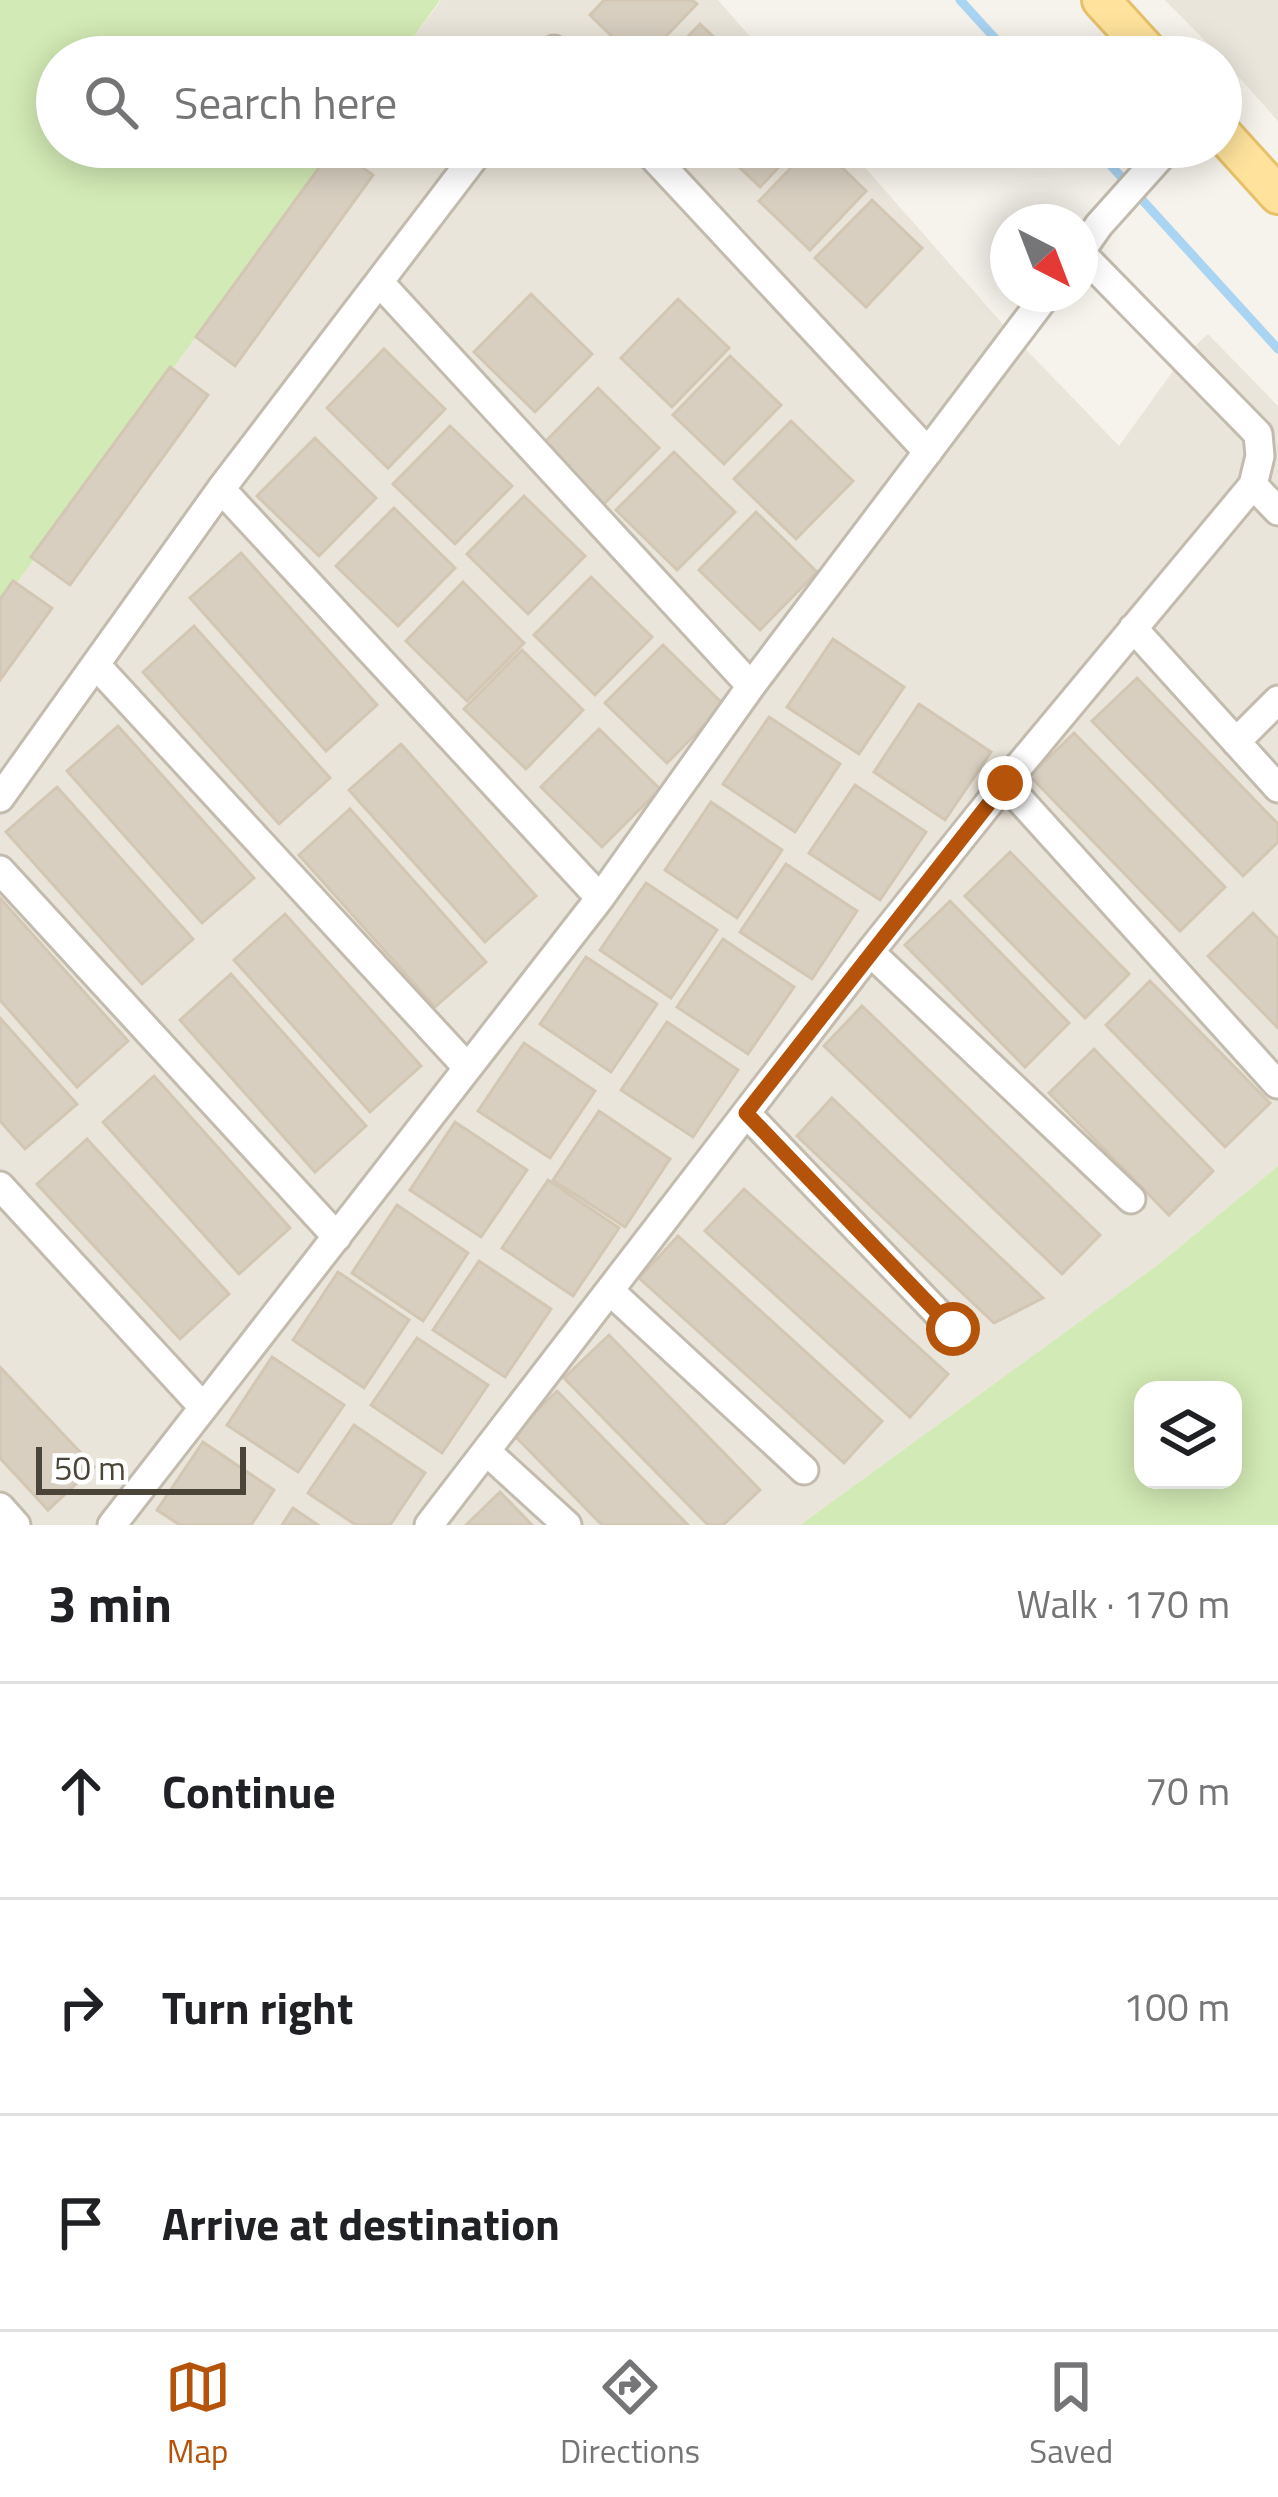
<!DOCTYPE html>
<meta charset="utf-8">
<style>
body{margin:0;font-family:"Titillium Web",sans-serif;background:#f2f2f2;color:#202124}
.controls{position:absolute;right:36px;bottom:36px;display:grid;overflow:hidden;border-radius:24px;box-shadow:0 6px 30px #0003}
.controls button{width:108px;height:108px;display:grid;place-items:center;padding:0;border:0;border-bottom:3px solid #e0e0e0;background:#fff;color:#202124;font:60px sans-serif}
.compass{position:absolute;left:990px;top:204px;width:108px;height:108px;border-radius:50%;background:#fff;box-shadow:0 6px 30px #0003;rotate:138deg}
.scale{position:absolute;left:36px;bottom:30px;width:210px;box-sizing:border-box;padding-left:12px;border:6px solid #4b4439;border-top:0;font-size:33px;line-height:42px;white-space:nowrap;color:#4b4439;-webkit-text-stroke:9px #fff;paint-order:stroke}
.stop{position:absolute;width:36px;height:36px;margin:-27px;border:9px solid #b45309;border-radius:50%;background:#fff}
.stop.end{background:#b45309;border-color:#fff;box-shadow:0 3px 12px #0008}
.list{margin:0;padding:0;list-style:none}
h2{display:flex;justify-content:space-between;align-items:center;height:156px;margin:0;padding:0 48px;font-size:51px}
h2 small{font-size:39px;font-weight:400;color:#757577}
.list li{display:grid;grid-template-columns:78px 1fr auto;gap:36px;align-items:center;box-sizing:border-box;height:216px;padding:0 48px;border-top:3px solid #e0e0e0}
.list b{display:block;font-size:45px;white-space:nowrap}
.list em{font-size:39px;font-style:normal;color:#757577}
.icon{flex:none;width:66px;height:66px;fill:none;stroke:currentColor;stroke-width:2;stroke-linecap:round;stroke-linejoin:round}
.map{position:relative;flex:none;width:1278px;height:1525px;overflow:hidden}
.search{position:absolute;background:#fff;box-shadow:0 6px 30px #0003;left:36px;right:36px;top:36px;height:132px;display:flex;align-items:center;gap:30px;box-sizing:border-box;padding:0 42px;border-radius:66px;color:#757577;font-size:45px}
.sheet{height:804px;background:#fff}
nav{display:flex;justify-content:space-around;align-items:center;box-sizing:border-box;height:168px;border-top:3px solid #e0e0e0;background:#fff;font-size:33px;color:#757577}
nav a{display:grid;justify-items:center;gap:6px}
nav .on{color:#b45309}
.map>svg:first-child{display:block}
.residential{fill:#eae5da}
.green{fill:#d2eab5;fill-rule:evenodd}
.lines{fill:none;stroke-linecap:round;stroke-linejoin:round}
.stream{stroke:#a9d4f2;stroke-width:9}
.building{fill:#d8cfc1;stroke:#d3c7b4;stroke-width:3}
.minor-casing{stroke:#c2bbae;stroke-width:33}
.major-casing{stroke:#e6c16a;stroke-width:42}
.minor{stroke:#fff;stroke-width:27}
.major{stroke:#ffe39c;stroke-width:36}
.route{stroke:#b45309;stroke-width:15}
</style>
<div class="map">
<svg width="1278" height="1525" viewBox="0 0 1278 1525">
<rect width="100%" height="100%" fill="#f6f3ec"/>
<path class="residential" d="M441 0H718L768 57H399Z
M1165 0H1278V121L1221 57Z
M334 147H847L1014 337 1119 446 1183 357 1208 334 1278 406V1166L1159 1264 800 1525H0V606Z"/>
<path class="green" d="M0 0H440L399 57H57V147H334L0 606Z
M1278 1166V1525H800L1159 1264ZM1143 1390H1233V1480H1143Z"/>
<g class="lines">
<path class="stream" d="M960 0 1012 57
M1094 147 1278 349"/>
</g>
<path class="building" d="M604 0H692L697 4 646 57H633L590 15Z
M700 24 735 57H668Z
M334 147 373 175 235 366 196 337Z
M718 147H798L760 187Z
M811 147H821L866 191 810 250 759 201Z
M872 200 922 248 866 307 815 258Z
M531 294 592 354 535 412 474 352Z
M678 299 729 348 672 407 621 358Z
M384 349 445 409 388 468 327 408Z
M730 356 781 405 724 464 673 415Z
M170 367 208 395 70 585 31 557Z
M598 388 659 448 602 506 541 446Z
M791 421 853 481 796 539 734 479Z
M450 426 512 486 455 544 393 484Z
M315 438 376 498 319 556 257 496Z
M674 452 735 512 677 570 616 510Z
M524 496 585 556 528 614 467 554Z
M394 508 455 568 398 626 336 566Z
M756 512 817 572 760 630 699 570Z
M241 553 377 705 326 751 190 598Z
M591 577 652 637 595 695 534 635Z
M13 581 52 608 0 680V599Z
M463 582 524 643 467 701 406 641Z
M194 626 330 778 279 824 143 672Z
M833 639 904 687 859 754 787 707Z
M663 645 724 705 667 763 605 703Z
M522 650 583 710 526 769 464 709Z
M1137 678 1278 824V842L1243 876 1092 721Z
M919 704 991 752 945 820 874 772Z
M769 717 840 764 795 832 723 784Z
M118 726 254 878 202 923 67 771Z
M599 729 660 789 602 847 541 787Z
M1074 733 1225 887 1180 931 1030 776Z
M401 744 536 896 485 942 349 790Z
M855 785 926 832 880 900 809 853Z
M57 787 193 939 142 984 6 832Z
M711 802 782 850 737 918 665 870Z
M350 809 486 962 435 1007 299 855Z
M1010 852 1129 974 1085 1018 965 896Z
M786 864 857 911 812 979 740 932Z
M646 883 717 930 671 998 600 950Z
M0 898 128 1041 77 1087 0 1000Z
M950 901 1069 1023 1025 1067 905 945Z
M1253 913 1278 939V1028L1208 956Z
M285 914 421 1066 370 1112 234 960Z
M723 939 794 987 748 1054 677 1007Z
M586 957 657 1004 611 1072 540 1024Z
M231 974 366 1126 315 1172 180 1020Z
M1150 981 1270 1103 1225 1147 1106 1025Z
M862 1006 1100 1235 1062 1274 824 1046Z
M0 1018 77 1104 25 1149 0 1121Z
M667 1022 738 1070 693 1137 621 1090Z
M524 1043 595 1091 550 1158 478 1111Z
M1094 1049 1213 1171 1169 1215 1049 1093Z
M154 1076 290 1228 239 1274 103 1122Z
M832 1098 1043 1298 994 1323 797 1136Z
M599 1111 670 1159 625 1227 553 1180Z
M455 1122 527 1170 481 1237 410 1190Z
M87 1139 229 1294 180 1339 37 1184Z
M548 1180 619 1228 573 1296 502 1248Z
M744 1189 948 1374 910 1417 705 1231Z
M397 1205 468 1253 423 1321 352 1273Z
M678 1236 882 1421 844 1463 639 1278Z
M479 1261 551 1309 505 1377 433 1330Z
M338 1272 409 1320 364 1388 293 1340Z
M609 1335 760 1490 723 1525H708L564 1378Z
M417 1338 488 1385 442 1453 371 1405Z
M272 1357 344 1405 298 1472 227 1425Z
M0 1367 94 1467 48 1510 0 1458Z
M557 1391 688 1525H602L513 1434Z
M354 1425 425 1473 390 1525H356L308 1493Z
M203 1442 274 1490 251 1525H180L157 1510Z
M500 1492 532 1525H466Z
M293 1508 318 1525H282Z"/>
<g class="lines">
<g class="minor-casing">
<path id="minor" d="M549 57 554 50 561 57
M644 147 928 452
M1080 252 1099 225 1169 147
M380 283 751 686
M1253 485 1278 511
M221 489 600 898
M1133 628 1278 788
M96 665 466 1066
M1236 742 1278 700
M1005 783 1277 1084
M0 798 221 489 482 147
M0 870 337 1237
M870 952 1131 1199
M746 1113 953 1329
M0 1186 203 1407
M610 1291 804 1470
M486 1451 567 1525
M0 1507 16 1525
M112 1525 600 898 751 686 1047 294
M429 1525 870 952 1005 783 1253 485 1260 456 1258 434 1080 252"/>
</g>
<g class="major-casing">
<path id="major" d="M1101 0 1153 57
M1221 132 1278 195"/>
</g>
<use href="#minor" class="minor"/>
<use href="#major" class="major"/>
</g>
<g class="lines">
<path class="route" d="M953 1329 746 1113 1005 783"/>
</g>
</svg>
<div class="controls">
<button><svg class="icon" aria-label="layers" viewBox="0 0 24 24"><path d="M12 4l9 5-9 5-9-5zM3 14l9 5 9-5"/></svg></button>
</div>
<svg class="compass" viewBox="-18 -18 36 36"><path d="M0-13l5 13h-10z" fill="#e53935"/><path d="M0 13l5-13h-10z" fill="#757577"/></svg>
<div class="scale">50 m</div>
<div class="stop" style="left:953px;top:1329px"></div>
<div class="stop end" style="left:1005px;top:783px"></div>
<div class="search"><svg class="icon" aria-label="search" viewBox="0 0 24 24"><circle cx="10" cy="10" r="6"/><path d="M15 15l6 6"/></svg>Search here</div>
</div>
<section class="sheet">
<h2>3 min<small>Walk · 170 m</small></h2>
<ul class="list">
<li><svg class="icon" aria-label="ahead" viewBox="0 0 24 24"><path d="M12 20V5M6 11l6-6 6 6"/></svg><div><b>Continue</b></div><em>70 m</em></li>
<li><svg class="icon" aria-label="right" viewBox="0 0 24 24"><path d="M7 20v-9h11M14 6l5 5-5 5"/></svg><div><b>Turn right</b></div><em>100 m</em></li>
<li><svg class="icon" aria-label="arrive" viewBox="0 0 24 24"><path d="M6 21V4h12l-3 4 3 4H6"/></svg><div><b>Arrive at destination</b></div></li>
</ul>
</section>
<nav>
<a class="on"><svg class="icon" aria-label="map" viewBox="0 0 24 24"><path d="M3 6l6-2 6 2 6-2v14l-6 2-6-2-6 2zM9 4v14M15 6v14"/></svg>Map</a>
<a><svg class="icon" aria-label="directions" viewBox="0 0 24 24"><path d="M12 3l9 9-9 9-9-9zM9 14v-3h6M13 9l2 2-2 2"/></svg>Directions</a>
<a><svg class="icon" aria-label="saved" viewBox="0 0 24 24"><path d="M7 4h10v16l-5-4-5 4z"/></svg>Saved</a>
</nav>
